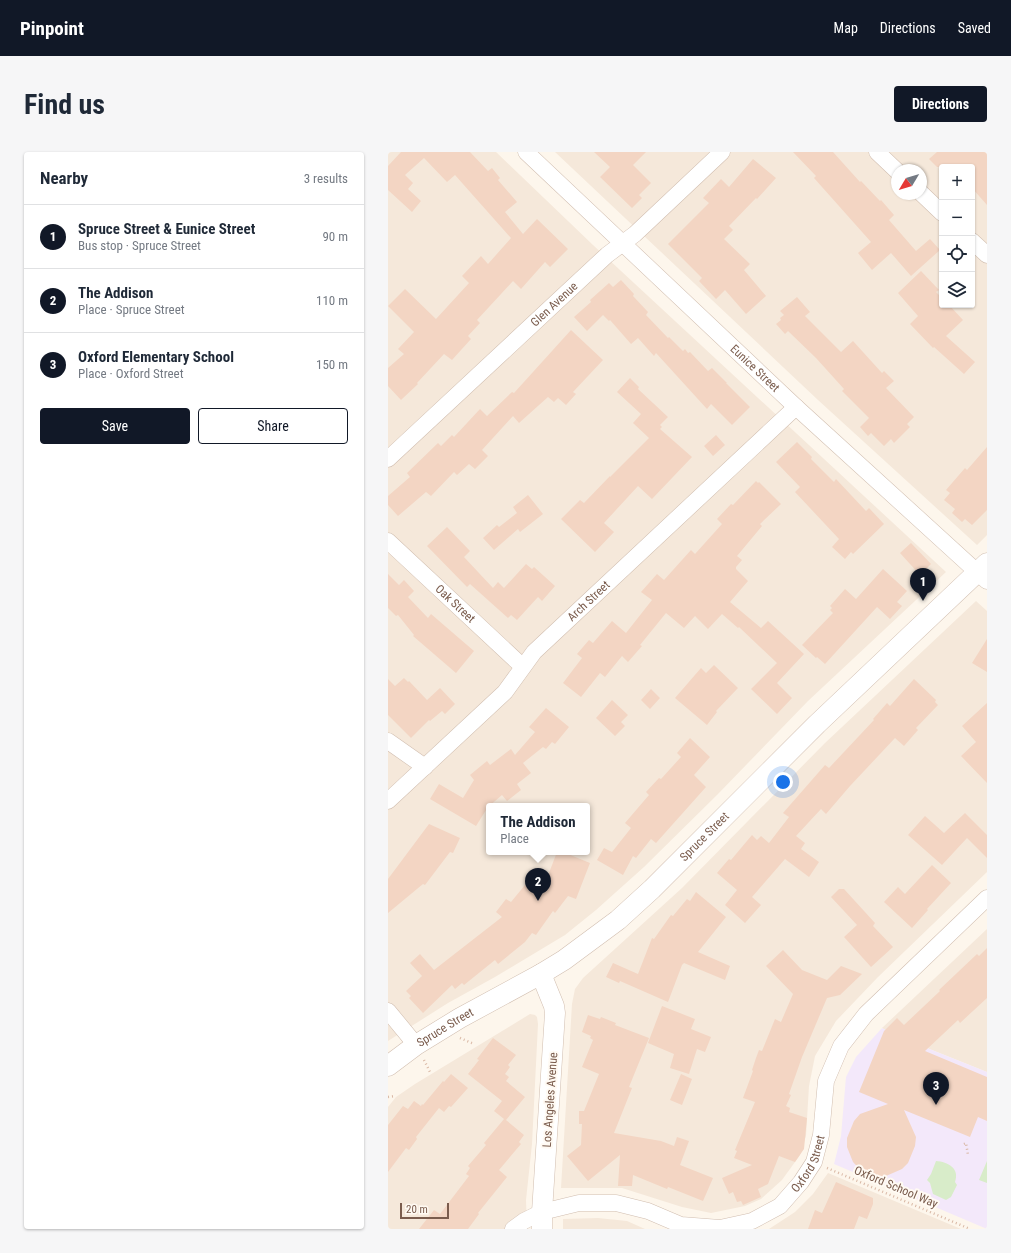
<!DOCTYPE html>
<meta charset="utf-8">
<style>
body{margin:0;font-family:"Roboto Condensed",sans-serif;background:#f6f6f7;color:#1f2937}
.controls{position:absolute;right:12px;top:12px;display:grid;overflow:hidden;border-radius:4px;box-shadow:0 1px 3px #0004}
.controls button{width:36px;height:36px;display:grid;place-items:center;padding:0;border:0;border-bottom:1px solid #e0e1e3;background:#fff;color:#1f2937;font:20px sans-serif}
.compass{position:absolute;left:503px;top:12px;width:36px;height:36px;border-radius:50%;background:#fff;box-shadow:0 1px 3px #0004;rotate:232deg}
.scale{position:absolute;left:12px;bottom:10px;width:49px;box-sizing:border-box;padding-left:4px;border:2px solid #7a5c4d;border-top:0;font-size:11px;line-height:14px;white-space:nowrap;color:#7a5c4d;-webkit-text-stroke:3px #fffaf3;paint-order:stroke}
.you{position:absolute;left:395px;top:630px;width:14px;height:14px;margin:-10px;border:3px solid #fff;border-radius:50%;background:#1a73e8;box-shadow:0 0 0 6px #1a73e833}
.badge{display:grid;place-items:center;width:26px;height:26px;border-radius:50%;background:#111827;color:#fff;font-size:13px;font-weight:700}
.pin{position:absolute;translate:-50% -33px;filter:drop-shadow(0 1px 2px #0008)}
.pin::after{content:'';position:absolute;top:21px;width:14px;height:12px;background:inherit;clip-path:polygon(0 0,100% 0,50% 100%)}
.popup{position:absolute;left:98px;top:651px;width:104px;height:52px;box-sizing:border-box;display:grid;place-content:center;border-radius:4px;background:#fff;filter:drop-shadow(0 1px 3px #0005);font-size:13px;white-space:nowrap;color:#747a83}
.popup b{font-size:15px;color:#1f2937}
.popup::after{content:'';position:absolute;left:50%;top:100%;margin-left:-8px;border:8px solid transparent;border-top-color:#fff}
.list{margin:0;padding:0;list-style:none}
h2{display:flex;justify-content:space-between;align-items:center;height:52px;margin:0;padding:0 16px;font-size:17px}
h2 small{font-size:13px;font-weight:400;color:#747a83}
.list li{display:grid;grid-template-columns:26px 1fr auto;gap:12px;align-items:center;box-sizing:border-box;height:64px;padding:0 16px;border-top:1px solid #e0e1e3}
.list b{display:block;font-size:15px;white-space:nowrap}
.list p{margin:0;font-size:13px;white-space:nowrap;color:#747a83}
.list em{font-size:13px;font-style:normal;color:#747a83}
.actions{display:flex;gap:8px;padding:12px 16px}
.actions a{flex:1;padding:9px 0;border:1px solid #111827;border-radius:4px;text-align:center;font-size:14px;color:#111827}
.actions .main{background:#111827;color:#fff}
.icon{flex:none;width:22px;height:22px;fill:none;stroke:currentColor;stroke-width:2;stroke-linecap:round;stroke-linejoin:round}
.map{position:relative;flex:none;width:599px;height:1077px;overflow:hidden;border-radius:4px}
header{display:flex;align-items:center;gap:24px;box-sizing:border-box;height:56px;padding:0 20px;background:#111827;color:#fff}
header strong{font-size:19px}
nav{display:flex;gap:22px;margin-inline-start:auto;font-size:14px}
.intro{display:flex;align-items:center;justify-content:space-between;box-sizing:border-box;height:96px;padding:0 24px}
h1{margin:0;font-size:28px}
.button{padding:10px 18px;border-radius:4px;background:#111827;color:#fff;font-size:14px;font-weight:700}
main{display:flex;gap:24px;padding:0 24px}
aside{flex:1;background:#fff;border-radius:4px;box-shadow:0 1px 3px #0004}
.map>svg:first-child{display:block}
.residential{fill:#f5e8da;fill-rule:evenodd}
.education{fill:#f3e8fa}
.green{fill:#d8ecc9}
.building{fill:#f3d5c3}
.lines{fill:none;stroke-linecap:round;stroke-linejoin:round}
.minor-casing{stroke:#d1beb0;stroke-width:17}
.tertiary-casing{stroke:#d1beb0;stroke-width:21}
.path{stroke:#d9b8a5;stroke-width:2.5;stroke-dasharray:1 3;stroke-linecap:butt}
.minor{stroke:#fff;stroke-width:16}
.tertiary{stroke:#fff;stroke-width:20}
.labels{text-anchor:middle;stroke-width:4;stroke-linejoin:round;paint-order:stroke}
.street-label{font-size:12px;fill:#7a5c4d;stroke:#fffaf3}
</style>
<header>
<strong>Pinpoint</strong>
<nav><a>Map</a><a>Directions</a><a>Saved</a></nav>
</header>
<div class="intro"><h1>Find us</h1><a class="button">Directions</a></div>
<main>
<aside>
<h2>Nearby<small>3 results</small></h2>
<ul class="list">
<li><span class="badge">1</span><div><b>Spruce Street &amp; Eunice Street</b><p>Bus stop · Spruce Street</p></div><em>90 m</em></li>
<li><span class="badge">2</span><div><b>The Addison</b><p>Place · Spruce Street</p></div><em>110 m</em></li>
<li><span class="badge">3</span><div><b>Oxford Elementary School</b><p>Place · Oxford Street</p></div><em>150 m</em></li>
</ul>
<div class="actions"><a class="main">Save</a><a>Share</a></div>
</aside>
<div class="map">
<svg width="599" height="1077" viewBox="0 0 599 1077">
<rect width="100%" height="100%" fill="#fdf6ec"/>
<path class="residential" d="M0 0H108L205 93 558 420 420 549 330 642 256 715 208 758 177 783 107 825 60 851 0 889ZM101 654H199V700H101Z
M167 0H599V383L589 393 430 248ZM554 15H584V153H554ZM509 18H533V42H509Z
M588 449 599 459V720L490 825 448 869 427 904 421 934 418 984 412 1003 407 1010 394 1028 373 1047 357 1054 323 1061 294 1055 234 1036H173L184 852 187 837 195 826 294 736 437 591Z
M599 777V920L509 884 494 876Z
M142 862 147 863 149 865 150 872 144 992 138 1048 139 1077H0V955L8 945 27 932Z
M440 1021 573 1077H381L407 1060 425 1042Z
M210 1066 239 1069 257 1077H175V1067Z"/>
<path class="education" d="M494 876 509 884 599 920V1077L446 1012 453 984 458 925 468 905Z"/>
<path class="green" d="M548 1009C560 1010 572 1016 567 1030L569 1033 563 1045 558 1048 545 1042 542 1031 539 1028 543 1022Z
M599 1009V1031L591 1028Z"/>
<path class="building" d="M13 0H82L100 19 104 16 112 26 110 28 129 50 117 60 135 82 149 67 180 97 162 115 157 110 133 137 125 129 89 168 92 171 80 184 83 187 64 208 56 202 29 231 30 232 13 248 0 234V216L16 202 10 197 26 180 0 154 17 137 48 167 81 131 74 124 93 104 100 112 123 86 67 23 59 30 36 6 17 23 25 31 20 37 33 49 24 60 0 38V14Z
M206 0H258L245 13 263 31 251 43 254 46 244 56 212 25 222 15Z
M405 0H445L472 30 473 29 492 49 493 48 506 63 501 68 528 99 542 87 552 98 523 124 503 101 484 118 470 101 483 90 426 26 428 24Z
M549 0H599V53L584 36V15H549L541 7Z
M365 7 388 26 369 47 368 46 341 74 345 78 336 87 362 112 356 118 378 144 358 162 337 138 328 147 311 129 314 126 280 92 321 51 315 46 333 27 341 35Z
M533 119 551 138 548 140 554 146V153H561L575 168 558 184 587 210 576 222 546 195 545 196 522 172 530 164 510 141Z
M233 128 246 142 245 144 260 160 258 163 280 186 281 185 295 199 297 197 300 201 302 200 320 219 324 216 339 231H338L362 255 344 273 323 252 319 257 268 201 266 204 250 186 243 192 222 168 221 169 215 163 199 179 186 165 203 150 202 148 221 131 225 135Z
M409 145 422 160 417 164 453 200 465 189 494 221 496 219 506 229 498 236 526 265 519 272 522 275 506 291 503 287 496 294 483 281 480 284 472 275 481 266 454 239 456 237 428 206 400 179 397 182 388 172 393 168 392 166 396 163 392 159Z
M183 178 215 208 185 240 188 242 178 253 170 246 166 250 160 245 131 271 125 264 94 298 100 304 87 317 81 312 69 323 66 320 43 344 38 340 10 364 0 353V344L22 325 19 321 50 291 53 294 64 283 66 285 92 257 99 264 124 240 126 241Z
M242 226 251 235 250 237 280 265 272 273 274 275 272 277 304 305 264 347 250 334 216 371 226 380 207 400 173 367 192 348 196 351 222 324V325L261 286 245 271 253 262 229 240Z
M328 283 337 293 325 304 316 294Z
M409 290 424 305 423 307 446 330 448 327 478 359 481 356 496 372 465 402 463 400 457 407 444 395 451 387 407 340 412 335 388 310Z
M599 295V358L584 373 577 367 574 370 564 361 567 357 556 348 562 341 558 338 577 316 579 318Z
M368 329 370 331 371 330 393 352 372 372 374 374 349 404 354 408 348 415V417L360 429 342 450 373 476 380 469 416 502 389 531 404 546 389 562 363 537 389 511 351 475 350 476 334 462 320 477 307 464 296 476 278 461 252 493 254 494 240 510 234 504 217 525 212 521 193 545 175 531 194 506 189 502 201 488 205 491 224 469 238 481 264 448 253 440 269 422 276 428 303 398 307 402 334 372 329 367 343 352 345 353Z
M140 343 155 362 132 380 130 377 106 398 95 386 109 373 111 375 129 361 125 355Z
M59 375 82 399 76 405 105 436 110 430 116 436 138 412 144 417 146 415 167 434 154 449 150 445 129 468 123 463 120 466 82 432 79 435 39 394Z
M523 391 543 412 532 423 512 401Z
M495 417 519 439 509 450 514 454 502 467 489 455 437 512 429 505 428 506 414 493 445 461 442 458 444 456 442 454 457 437 468 447Z
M0 422 11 433 16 428 26 439 20 445 40 466 43 462 86 499 68 521 25 484 26 483 10 463 8 464 0 456Z
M599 487V520L584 511Z
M326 513 350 536 328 559 329 560 319 573 287 546 313 516 318 521Z
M16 526 20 530 21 529 39 548 52 536 67 552 57 562 54 559 42 569 41 568 23 586 0 563V527L7 534Z
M526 527 548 548 547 550 550 553 528 576 530 578 516 594 507 586 462 634 438 662 433 657 408 684 417 691 413 697 431 710 421 725 397 707 364 745 373 753 357 771 337 753 349 738 329 721 341 707 343 708 364 683 369 688 373 684 381 691 401 665 395 661 437 613 441 616 486 568 485 567 499 551 502 554Z
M263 537 272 546 262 557 253 548Z
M224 548 240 563 233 570 237 574 227 584 208 566Z
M599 551V631L573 604 588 590 574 574Z
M158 556 181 575 167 592 164 590 158 597 155 595 135 611 143 621 129 632 133 638 119 649 114 643 100 655 88 674 42 647 51 632 75 646 86 628 82 623 99 609 102 613 123 597 127 603 147 580 141 575Z
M302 586 322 605 306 623 318 635 268 691 263 687 248 706 245 704 235 723 209 708 216 696 224 700 243 676 237 671 261 643 258 640 271 626 273 627 293 605 289 601Z
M577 661 599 683V706L579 686 554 713 520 683 537 664 556 681Z
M41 672 72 686 65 701 62 700 37 733 35 732 0 761V727Z
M169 700H175L202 711 188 747 180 744 167 761 165 759 148 783 144 781 137 790 110 812 107 808 76 833 74 831 67 837 64 833 35 861 21 846 23 844 18 839 34 824 22 811 32 802 46 818 114 765 108 760 118 747 123 750 137 733 142 737 143 735 153 742Z
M544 713 563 731 539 757 540 758 524 776 496 750 510 735 517 742Z
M451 737H456L487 771 485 774 505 795 483 815 456 785 469 773 443 745Z
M308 740 338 765 310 800 342 814 337 828 296 811 294 813 280 850 232 829 231 831 218 825 225 811 250 822 264 786 266 787 283 763 285 764 299 747 302 749Z
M599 796V846L572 871 570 868 537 899 599 925V969L590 965 582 985 516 958 528 985 527 994 520 1011 514 1017 498 1024 479 1025 465 1010 459 995V986L466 969 472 962 500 952 471 940 496 879 509 866 516 873 552 839 551 838 589 802 591 804Z
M395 798 414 818 439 828 453 814 474 822 452 843 439 846 414 905 401 942 403 943 398 954 402 956 401 960 419 966 416 997 407 1010 391 1004 380 1032 370 1037 373 1045 355 1053 353 1049 349 1050 345 1040 341 1042 334 1026 364 1013 346 1006 349 999 347 998 367 950 355 946 365 919 364 918 368 906 371 898 374 899 387 867 393 870 405 842 378 814Z
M274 854 307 867 303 877 323 885 317 900 309 897 301 922 282 916 286 902 260 891Z
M200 863 212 867 213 865 228 871 227 873 261 886 241 935 244 936 226 981 273 989 286 994 289 985 301 989 292 1013 325 1026 315 1049 280 1035 279 1037 245 1023 244 1034H230L232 1003 200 1029 179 1004 193 993 194 972H191V959H196L211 922 194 915 205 888 202 886 203 884 194 880Z
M105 886 128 903 120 913 122 915 117 922 121 925 118 929 137 945 118 968 136 983 131 990 133 992 111 1018 119 1025 90 1061 91 1062 80 1077H31L46 1058 52 1062 81 1024 78 1022 82 1016 80 1014 98 993 96 991 116 967 106 959 114 949 80 922 91 908 89 907Z
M63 922 80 936 63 955 61 954 56 960 51 956 28 985 29 987 21 998 18 996 0 1020V973L15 954 20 957 26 949 33 954 34 952 35 953 55 929 56 930Z
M293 922 304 927 294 953 282 948Z
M448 1030 485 1046V1052L479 1067 471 1064 466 1077H420L427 1058 434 1061Z"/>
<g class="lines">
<g class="minor-casing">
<g id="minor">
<path id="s1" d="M138 0 408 255 599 429"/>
<path d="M489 0 509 19"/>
<path d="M533 41 554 61"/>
<path d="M584 89 599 103"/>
<path id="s2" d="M0 307 219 103 247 82 334 0"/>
<path id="s3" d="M0 389 134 514"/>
<path d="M0 589 37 615"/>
<path id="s4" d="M0 649 117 540 146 500 408 255"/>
<path d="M0 859 28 893"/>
<path id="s5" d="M125 1077 136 1069 154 1060 191 1051H228L260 1059 293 1073 332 1076 364 1069 392 1054 413 1030 426 1010 433 983 438 929 453 894 478 862 599 746"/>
</g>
</g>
<g class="tertiary-casing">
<g id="tertiary">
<path d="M153 822 166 854 167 861 154 1060V1077"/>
<path id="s6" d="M0 914 28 893 72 866 153 822 176 808 230 768 264 737 429 572 599 411"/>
</g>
</g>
<path class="path" d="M72 886 86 892
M36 908 42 920
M0 945 7 944
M576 992 578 991 580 1003 581 1002
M439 1016 582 1077"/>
<use href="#minor" class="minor"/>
<use href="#tertiary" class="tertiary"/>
</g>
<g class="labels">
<g class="street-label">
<text dy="4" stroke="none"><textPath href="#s2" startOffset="227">Glen Avenue</textPath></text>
<text dy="4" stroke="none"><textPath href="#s1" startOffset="315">Eunice Street</textPath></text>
<text dy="4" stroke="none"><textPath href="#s4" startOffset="284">Arch Street</textPath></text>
<text dy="4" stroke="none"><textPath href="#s3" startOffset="92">Oak Street</textPath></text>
<text dy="4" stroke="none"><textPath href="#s6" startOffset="393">Spruce Street</textPath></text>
<text dy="4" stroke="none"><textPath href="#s6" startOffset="69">Spruce Street</textPath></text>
<text transform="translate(162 948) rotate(-86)" y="4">Los Angeles Avenue</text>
<text dy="4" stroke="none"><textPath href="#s5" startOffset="333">Oxford Street</textPath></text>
<text transform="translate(508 1035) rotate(23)" y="4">Oxford School Way</text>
</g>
</g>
</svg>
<div class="controls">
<button>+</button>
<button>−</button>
<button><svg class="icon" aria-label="locate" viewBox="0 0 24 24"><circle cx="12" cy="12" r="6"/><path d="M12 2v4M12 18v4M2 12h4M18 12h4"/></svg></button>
<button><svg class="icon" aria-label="layers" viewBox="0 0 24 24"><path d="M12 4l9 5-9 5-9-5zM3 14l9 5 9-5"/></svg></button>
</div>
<svg class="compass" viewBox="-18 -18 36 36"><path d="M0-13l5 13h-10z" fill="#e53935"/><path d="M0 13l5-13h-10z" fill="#747a83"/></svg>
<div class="scale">20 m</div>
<div class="you"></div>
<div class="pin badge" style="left:535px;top:449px">1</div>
<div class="pin badge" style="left:150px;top:749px">2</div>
<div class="popup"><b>The Addison</b>Place</div>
<div class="pin badge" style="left:548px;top:953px">3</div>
</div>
</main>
